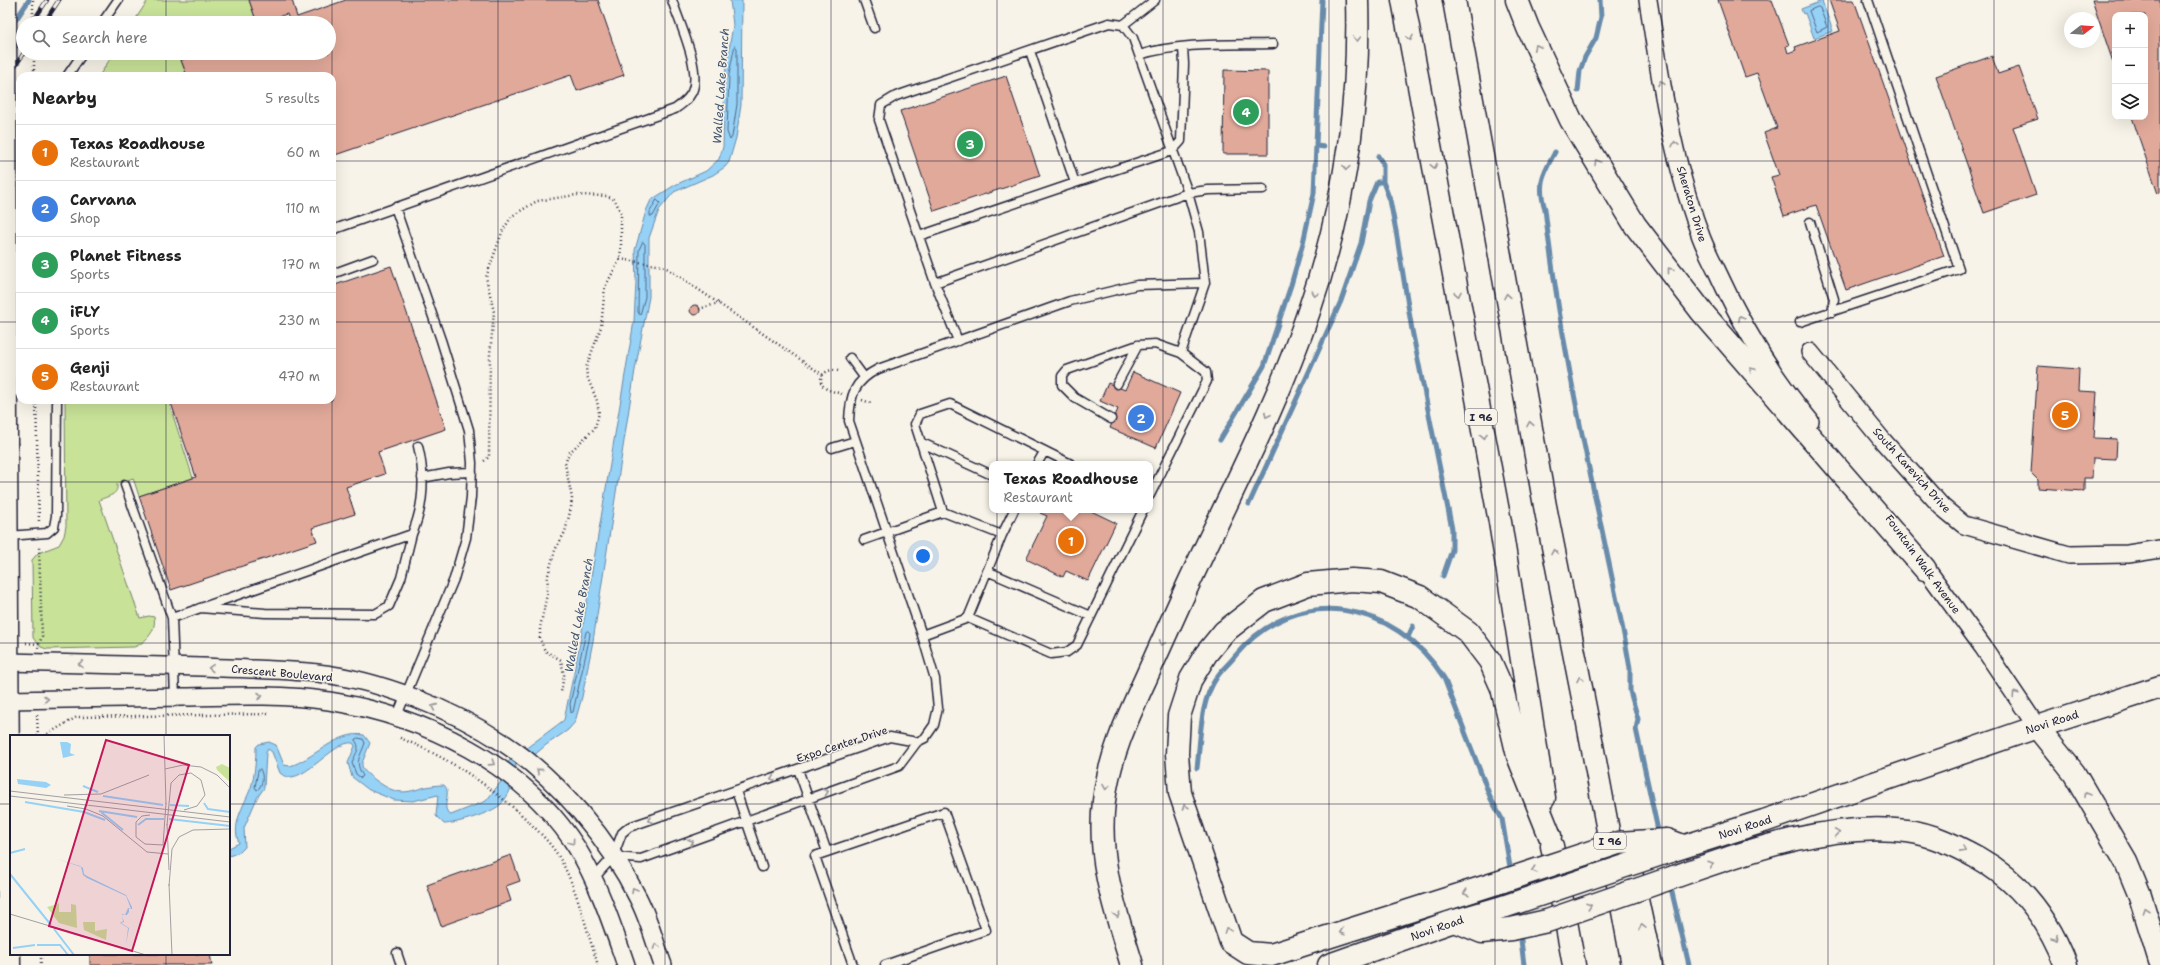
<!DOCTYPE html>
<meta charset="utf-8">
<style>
body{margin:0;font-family:"Shantell Sans",sans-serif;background:#f6f6f6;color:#222}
.controls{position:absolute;right:12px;top:12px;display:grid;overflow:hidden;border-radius:8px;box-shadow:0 4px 16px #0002}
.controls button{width:36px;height:36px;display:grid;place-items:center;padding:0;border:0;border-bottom:1px solid #e0e0e0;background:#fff;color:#222;font:20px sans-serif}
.compass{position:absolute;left:2064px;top:12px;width:36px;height:36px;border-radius:50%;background:#fff;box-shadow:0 4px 16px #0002;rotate:73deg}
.you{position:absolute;left:923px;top:556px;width:14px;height:14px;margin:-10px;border:3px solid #fff;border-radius:50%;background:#1a73e8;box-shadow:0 0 0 6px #1a73e833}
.badge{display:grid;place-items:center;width:26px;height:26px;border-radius:50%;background:#d93025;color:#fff;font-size:13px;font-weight:700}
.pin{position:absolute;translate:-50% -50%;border:2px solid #fff;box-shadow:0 1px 4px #0006}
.popup{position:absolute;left:989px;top:461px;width:164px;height:52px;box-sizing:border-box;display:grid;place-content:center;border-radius:8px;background:#fff;filter:drop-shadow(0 1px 3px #0005);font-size:13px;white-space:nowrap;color:#767676}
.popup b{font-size:15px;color:#222}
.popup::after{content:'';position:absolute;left:50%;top:100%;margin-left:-8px;border:8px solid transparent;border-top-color:#fff}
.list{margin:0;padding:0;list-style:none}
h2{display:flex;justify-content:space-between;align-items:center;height:52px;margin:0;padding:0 16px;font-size:17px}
h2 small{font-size:13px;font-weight:400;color:#767676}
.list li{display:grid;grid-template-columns:26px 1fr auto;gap:12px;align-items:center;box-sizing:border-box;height:56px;padding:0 16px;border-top:1px solid #e0e0e0}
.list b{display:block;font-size:15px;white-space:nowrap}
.list p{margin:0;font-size:13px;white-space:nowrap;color:#767676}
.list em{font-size:13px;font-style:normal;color:#767676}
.icon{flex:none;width:22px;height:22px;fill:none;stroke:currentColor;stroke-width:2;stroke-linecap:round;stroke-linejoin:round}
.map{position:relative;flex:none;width:2160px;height:965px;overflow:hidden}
.search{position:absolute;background:#fff;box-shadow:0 4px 16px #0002;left:16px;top:16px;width:320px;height:44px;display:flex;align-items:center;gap:10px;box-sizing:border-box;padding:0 14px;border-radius:22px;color:#767676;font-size:15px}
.panel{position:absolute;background:#fff;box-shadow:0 4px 16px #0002;left:16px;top:72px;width:320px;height:332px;border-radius:12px}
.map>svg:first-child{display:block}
.green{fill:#c8e298;stroke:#75826a}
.water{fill:#96d1f6;stroke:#688bab}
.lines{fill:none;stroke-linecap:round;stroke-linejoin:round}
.shore{stroke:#506886;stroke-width:1}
.stream{stroke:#688bab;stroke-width:5}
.building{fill:#e1a99a;stroke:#22223b}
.lane-casing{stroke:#22223b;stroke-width:11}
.street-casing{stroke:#22223b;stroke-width:20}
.secondary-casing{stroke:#22223b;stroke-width:25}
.highway-casing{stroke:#22223b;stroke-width:25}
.path{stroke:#22223b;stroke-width:2.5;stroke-dasharray:1 3;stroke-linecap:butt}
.lane{stroke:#f7f3e8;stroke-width:8}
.street{stroke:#f7f3e8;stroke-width:17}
.secondary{stroke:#f7f3e8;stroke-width:22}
.highway{stroke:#f7f3e8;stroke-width:22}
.rail-casing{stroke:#22223b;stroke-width:4.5}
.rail{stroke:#f7f3e8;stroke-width:3;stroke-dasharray:9;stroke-linecap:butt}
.secondary-bridge-casing{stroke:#22223b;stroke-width:25;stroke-linecap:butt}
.highway-bridge-casing{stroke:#22223b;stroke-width:25;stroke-linecap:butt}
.path-bridge{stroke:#22223b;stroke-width:2.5;stroke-dasharray:1 3;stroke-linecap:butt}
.secondary-bridge{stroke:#f7f3e8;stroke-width:22}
.highway-bridge{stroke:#f7f3e8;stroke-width:22}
.oneway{stroke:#97959a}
.grid{fill:none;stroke:#22223b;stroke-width:1;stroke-opacity:0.55}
.labels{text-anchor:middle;stroke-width:3;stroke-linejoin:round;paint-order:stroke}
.shield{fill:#f7f3e8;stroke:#62616f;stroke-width:1}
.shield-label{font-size:10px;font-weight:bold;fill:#22223b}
.street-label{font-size:11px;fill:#22223b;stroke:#f7f3e8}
.water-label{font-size:12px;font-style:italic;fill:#455773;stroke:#f7f3e8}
.inset-river{fill:none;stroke:#96d1f6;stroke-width:2}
.inset-road{fill:none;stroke:#a29fa3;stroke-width:1}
.view{fill:#c2185b;fill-opacity:0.15;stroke:#c2185b;stroke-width:2}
.inset-edge{fill:none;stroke:#22223b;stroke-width:2}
</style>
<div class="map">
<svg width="2160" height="965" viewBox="0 0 2160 965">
<rect width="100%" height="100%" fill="#f7f3e8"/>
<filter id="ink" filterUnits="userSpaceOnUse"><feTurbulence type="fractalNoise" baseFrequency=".025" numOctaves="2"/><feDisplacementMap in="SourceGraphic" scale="8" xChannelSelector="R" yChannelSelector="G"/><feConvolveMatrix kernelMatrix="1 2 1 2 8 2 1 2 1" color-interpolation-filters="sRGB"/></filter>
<g filter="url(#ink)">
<path class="green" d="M148 0H249L257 23H133Z
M114 53H202L181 60 187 76H99Z
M65 400H168L193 478 139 496 133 478 117 484C119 495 108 496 99 500L140 618 149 616 154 617C157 631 145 643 134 647L47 649 41 647 33 638 32 560 38 553 59 545 64 536 66 526Z"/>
<path class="water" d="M730 0H742L741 105 736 138 729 162 725 167 713 175 674 192 659 210 649 238V297L635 370 593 641 582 697 575 722 568 730 546 745 531 758 516 764C516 777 510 796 500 805 491 813 456 824 444 824L436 816 438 795 413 801 394 800 369 790 352 777 348 763 355 746 353 743C333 739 299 792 280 773L272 752 268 749 266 753 264 788 257 798 244 828 245 847 240 852 229 856V848L239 843C230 822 247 802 252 784 255 772 256 758 256 747L259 744 269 742 276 745 284 765 290 766C312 760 338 730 364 735L370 743 362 763C361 770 369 775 374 779 407 804 411 785 444 785 453 793 439 808 451 815L486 801 500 783 509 761 564 720 580 643 634 321 636 282 635 250 646 211 651 200 675 185 706 171 719 159 723 147 725 74 733 25Z
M1822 1 1833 31 1814 38 1805 13 1803 14 1801 9Z"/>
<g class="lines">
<path class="shore" d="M1818 7 1820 8 1827 27 1817 32 1809 11Z
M735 46 737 48V104L732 137 730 140 727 132 729 75Z
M657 200 660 203 653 216H650V212Z
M643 242 645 244V297L640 315 638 312 639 250Z
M588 631 590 633 589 640 573 712 571 713 570 704 586 632Z
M358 738 363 739 365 743C360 758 354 761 363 776L361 778 356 774 352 763C355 753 362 749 355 740Z
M260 769C264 775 263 786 257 790L255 787 258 771Z"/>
<path class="stream" d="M13 24 29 0
M1578 91 1580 71 1585 57 1596 38 1601 17 1600 0
M1317 146 1324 147
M1555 152C1543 174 1537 184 1545 209 1561 354 1596 497 1625 640L1630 668V691L1638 719 1636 729 1659 835
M1378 156 1383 164V182L1390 200 1396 231 1412 330 1452 529V550L1443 576
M1220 440 1264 366 1291 285 1303 243 1314 193 1322 0
M1249 504 1341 301 1361 243 1369 201 1377 182H1383
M1408 637 1413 626
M1197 768C1201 738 1199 703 1217 677 1222 669 1230 663 1235 656 1296 582 1395 601 1444 678L1491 799 1502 819 1511 873
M1670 884 1689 965
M1520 932 1524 965"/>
</g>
<path class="building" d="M249 0H292L297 17 346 0H598L624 75 577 91 571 75 332 156V76H187L181 60 202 53H329V23H290L287 14 257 23Z
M1718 0H1772L1789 45 1786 46 1788 53 1796 50 1795 47 1840 31 1829 0H1854L1944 256 1846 290 1816 205 1784 216 1771 177 1779 175 1764 133 1777 128 1757 73 1745 77Z
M2092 0H2160V193L2158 194 2132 117H2145V15H2115V68Z
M1992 56 1998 74 2019 67 2038 119 2013 127 2036 195 1984 213 1936 76Z
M1224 70 1268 71V154H1223Z
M1006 76 1040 176 934 211 900 111Z
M391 266 446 429 378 452 385 474 346 487 355 514 312 528 317 541 171 590 139 496 196 477 170 400H332V286Z
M690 310a5 5 0 1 1 10 0a5 5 0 1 1-10 0Z
M2038 366 2079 369 2078 391 2097 392 2094 438 2117 439 2116 459 2093 458 2092 478H2084V491L2038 488V480L2031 473Z
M1133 372 1180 393 1156 448 1110 428 1118 409 1100 401 1108 383 1125 390Z
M1042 510H1089L1116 523 1088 581 1066 571 1063 577 1026 559 1047 516 1040 513Z
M511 855 520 881 506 886 511 901 441 926 427 885Z
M90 954H210L212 965H90Z"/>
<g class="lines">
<g class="lane-casing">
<path id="lane" d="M864 0 874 28
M102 23 118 0
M1123 25 1155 0
M1139 55C1182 42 1229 45 1273 44
M67 76 83 53
M1075 183 1172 151 1181 141 1184 64 1183 47
M395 207 441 340 469 430 472 463 471 497 466 538 454 579 396 718
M1810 222 1834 299 1832 312
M332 230 675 109C682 104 688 100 692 92 702 70 679 22 672 0
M919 236 1075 183 1030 51
M332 274 373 259
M935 283 1188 193 1208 190 1263 189
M1800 322 1959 269 1868 0
M958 341 935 283 879 120 881 105 896 96 1109 23 1123 25 1133 38 1188 193 1199 232 1205 283 1181 353 1206 372 1207 381 1150 495
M850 358 864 377
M1117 384 1138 345
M1111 419 1075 398 1062 385V376L1067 370 1138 345 1155 344 1181 353
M920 442 992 475
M832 448 855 441
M1037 464 1044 452
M422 478 449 473 472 472
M125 485 172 618
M943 512 915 424 920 414 950 404 1071 464
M412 534C424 506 425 475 418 446
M8 536 47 533 54 527 56 516 57 400
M864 540 943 512 1002 535 1014 510
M987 571 1091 616
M968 618 1002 535
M922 635 968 618 1051 654 1067 652 1077 645 1143 510
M175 697 172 618 412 534 401 578 389 606 375 614 265 613 200 608
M798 769 827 852
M736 791 762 867
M614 857 641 859 899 766 917 742 925 738 934 725 938 708 935 679 922 635 849 421C850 395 854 381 878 369L1070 301 1137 285 1205 283
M594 878 613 857 622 833 629 827 890 737 917 742
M397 953 401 965
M853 965 815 856 944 812 986 930 885 965"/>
</g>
<g class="street-casing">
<path id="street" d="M1648 0C1660 77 1672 157 1699 231 1703 244 1710 257 1716 269 1741 324 1771 375 1810 421
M1810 352 1883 441 1942 507 1964 525 2069 555 2128 554 2160 549
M1919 559 1983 647 2037 727
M8 662C73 664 137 665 202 667 240 669 279 669 317 673 380 680 452 709 505 744 558 779 610 841 638 898 649 919 655 943 663 965
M7 700C66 699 124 698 183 697 232 696 281 694 329 701 424 716 524 764 577 848 599 884 612 925 626 965"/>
</g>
<g class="secondary-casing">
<path id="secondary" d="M6 445 9 965
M1670 851 1764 821 2037 727 2160 687
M1329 965 1448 923 1506 906"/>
</g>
<g class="highway-casing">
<path id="highway" d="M1403 0 1500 522 1544 798
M1454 0 1545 506 1587 718 1633 965
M1517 0 1528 28 1571 120 1635 225 1702 312 1925 569
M2037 727 2074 773 2126 862 2140 896 2160 961
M1667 840 1683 846
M1552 846 1574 965
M1631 872 1651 965
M1674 877C1748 851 1827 822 1907 831 1932 834 1956 846 1978 858 2021 882 2049 920 2066 965
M1503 881 1271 955 1248 953 1231 942 1180 793 1177 754 1179 716 1191 679 1206 654 1224 632 1264 601 1308 584 1352 580 1381 582 1420 597 1468 632 1490 661 1502 688 1518 756 1550 836
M1455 921 1482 932 1511 929
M1132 965C1115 909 1097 860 1104 801 1109 758 1127 719 1145 680 1159 649 1173 618 1187 587 1229 496 1277 406 1309 311 1343 212 1360 105 1357 0"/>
</g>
<path class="path" d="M34 53V76
M620 259 663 266 670 270 823 375
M699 309 719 303
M838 371C828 367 815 377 824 387 828 391 837 392 842 394
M36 400 39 522
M862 400 871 403
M484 461 489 457 490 354 494 312 486 277 503 230 512 216 537 201 576 195 607 196 615 200 621 213V247L620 259 605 287 601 327 586 368 587 376 597 401 599 413 595 428 569 453 565 464 572 498 571 508 565 532 555 550 548 575 547 594 540 628V639L545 651 561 660 564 675 561 692
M26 643 39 644
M38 648 42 636 39 545
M37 715 38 736
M44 736 77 717 270 714
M400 738C447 757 488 784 525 818 537 830 550 842 559 857 578 890 586 929 598 965
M41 954V965"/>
<use href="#lane" class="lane"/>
<use href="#street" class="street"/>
<use href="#secondary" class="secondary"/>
<use href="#highway" class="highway"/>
<g class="rail-casing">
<path id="rail" d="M32 23 47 0
M44 23 59 0
M0 70 23 36
M0 88 24 53"/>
</g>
<use href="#rail" class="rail"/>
<g class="secondary-bridge-casing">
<path id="secondary-bridge" d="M5 0 6 445
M1506 906 1670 851"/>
</g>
<g class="highway-bridge-casing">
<path id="highway-bridge" d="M1503 881 1618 843 1667 840
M1511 929 1547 921 1674 877"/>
</g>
<path class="path-bridge" d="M33 0V23"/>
<use href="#secondary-bridge" class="secondary-bridge"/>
<use href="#highway-bridge" class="highway-bridge"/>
</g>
<defs><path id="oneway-chevron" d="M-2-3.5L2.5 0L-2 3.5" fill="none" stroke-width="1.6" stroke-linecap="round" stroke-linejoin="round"/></defs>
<g class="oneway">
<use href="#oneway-chevron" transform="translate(1410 38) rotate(79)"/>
<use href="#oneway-chevron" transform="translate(1357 39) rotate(91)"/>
<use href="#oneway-chevron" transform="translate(1537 47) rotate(-115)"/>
<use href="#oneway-chevron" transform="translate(1661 83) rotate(-99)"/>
<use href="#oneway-chevron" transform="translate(1675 144) rotate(-103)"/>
<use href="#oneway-chevron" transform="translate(1597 162) rotate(-121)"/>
<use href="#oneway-chevron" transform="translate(1434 166) rotate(79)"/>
<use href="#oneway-chevron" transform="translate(1346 168) rotate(99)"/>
<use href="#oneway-chevron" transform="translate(1670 270) rotate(-128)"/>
<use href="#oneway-chevron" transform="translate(1315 294) rotate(107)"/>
<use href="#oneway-chevron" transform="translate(1458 294) rotate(79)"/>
<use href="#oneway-chevron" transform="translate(1507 296) rotate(-100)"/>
<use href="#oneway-chevron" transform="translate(1741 318) rotate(-118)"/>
<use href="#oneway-chevron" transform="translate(1752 370) rotate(-131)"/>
<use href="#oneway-chevron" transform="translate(1267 415) rotate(115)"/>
<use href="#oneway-chevron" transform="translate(1530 424) rotate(-100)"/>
<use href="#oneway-chevron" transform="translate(1484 436) rotate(79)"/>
<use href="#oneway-chevron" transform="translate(1554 552) rotate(-101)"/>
<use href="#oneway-chevron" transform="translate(1162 643) rotate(114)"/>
<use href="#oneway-chevron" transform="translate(81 664) rotate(-179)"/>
<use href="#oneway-chevron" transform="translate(211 668) rotate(-178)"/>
<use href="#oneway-chevron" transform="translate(1580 679) rotate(-101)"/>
<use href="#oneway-chevron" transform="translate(2015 694) rotate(-124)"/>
<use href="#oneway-chevron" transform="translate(260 696)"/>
<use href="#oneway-chevron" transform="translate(46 699) rotate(-1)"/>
<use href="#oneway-chevron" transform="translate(434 707) rotate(-156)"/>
<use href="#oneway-chevron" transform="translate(492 763) rotate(33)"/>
<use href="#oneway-chevron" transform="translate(539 771) rotate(-139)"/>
<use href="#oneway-chevron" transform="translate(773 778) rotate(161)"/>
<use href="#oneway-chevron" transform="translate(1106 787) rotate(99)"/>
<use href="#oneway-chevron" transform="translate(826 792) rotate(-20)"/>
<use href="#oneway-chevron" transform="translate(2087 794) rotate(-120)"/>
<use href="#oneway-chevron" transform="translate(1185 807) rotate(-109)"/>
<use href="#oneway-chevron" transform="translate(650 820) rotate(161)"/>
<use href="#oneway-chevron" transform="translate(1837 833) rotate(-8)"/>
<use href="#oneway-chevron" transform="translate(572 842) rotate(54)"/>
<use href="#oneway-chevron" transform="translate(691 842) rotate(-20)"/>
<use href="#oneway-chevron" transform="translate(1963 850) rotate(29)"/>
<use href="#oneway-chevron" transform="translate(1711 864) rotate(-19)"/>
<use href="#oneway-chevron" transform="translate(1534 870) rotate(162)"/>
<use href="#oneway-chevron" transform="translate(634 890) rotate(-121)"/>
<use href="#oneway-chevron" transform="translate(1466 893) rotate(162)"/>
<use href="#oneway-chevron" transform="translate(1589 906) rotate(-19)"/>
<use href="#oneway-chevron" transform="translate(2145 910) rotate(-109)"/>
<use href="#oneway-chevron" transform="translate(1117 915) rotate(73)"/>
<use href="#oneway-chevron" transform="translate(1642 927) rotate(-102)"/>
<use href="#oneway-chevron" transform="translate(1227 930) rotate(-109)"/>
<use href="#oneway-chevron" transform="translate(1342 932) rotate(162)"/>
<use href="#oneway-chevron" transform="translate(2055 938) rotate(62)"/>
<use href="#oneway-chevron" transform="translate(656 946) rotate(-110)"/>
</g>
</g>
<path class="grid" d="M166 0V23M332 0V965M498 0V965M665 0V965M831 0V965M997 0V965M1163 0V965M1329 0V965M1495 0V965M1662 0V965M1828 0V965M1994 0V965M166 53V76M0 161H20M332 161H2160M0 322H20M332 322H2160M166 400V736M0 482H2160M0 643H2160M0 804H11M229 804H2160M166 954V965"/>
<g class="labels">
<g class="shield">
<rect x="1465" y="409" width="32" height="16" rx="3"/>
<rect x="1594" y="833" width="32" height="16" rx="3"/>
</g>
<g class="shield-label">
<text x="1481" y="421">I 96</text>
<text x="1610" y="845">I 96</text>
</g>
<g class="street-label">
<text transform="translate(1692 204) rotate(73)" y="4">Sheraton Drive</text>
<text transform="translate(1912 470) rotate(48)" y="4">South Karevich Drive</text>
<text transform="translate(1923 564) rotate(54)" y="4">Fountain Walk Avenue</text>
<text transform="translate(282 673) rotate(5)" y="4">Crescent Boulevard</text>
<text transform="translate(2052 722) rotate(-18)" y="4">Novi Road</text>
<text transform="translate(842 744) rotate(-18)" y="4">Expo Center Drive</text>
<text transform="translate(1745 827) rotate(-18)" y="4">Novi Road</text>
<text transform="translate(1437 928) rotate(-19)" y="4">Novi Road</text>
</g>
<g class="water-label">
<text transform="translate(721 86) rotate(-86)" y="4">Walled Lake Branch</text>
<text transform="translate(579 615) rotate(-80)" y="4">Walled Lake Branch</text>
</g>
</g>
<g transform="translate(10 735)">
<rect width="220" height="220" fill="#f7f3e8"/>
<path d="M212 29 220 33V47L207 35 206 32ZM49 167V177H61V169L66 170 67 193 49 188 37 172 48 169ZM73 187H85V196L97 194 96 205 74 195Z" fill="#c8e298"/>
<path d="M57 7 61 9 60 18 65 20 53 23 50 7ZM7 44 36 47 41 50 36 53 8 49ZM47 124 70 131 73 133 74 139 77 141 116 160 122 172V174H119V177L117 180H112L114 187 111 188 119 193 116 210 118 193 110 188 113 186 112 179 115 180 118 173 121 174 116 161 77 143 73 140 71 132Z" fill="#96d1f6"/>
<path class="inset-river" d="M73 51 88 57M93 61 153 70M15 67 74 77 95 85M194 68 198 74 220 77M160 70 179 71M89 76 127 82M91 77 113 95M159 84 220 91M128 90 136 84H154M0 118 15 114M0 139 41 190M44 194 64 220M27 210H50L58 220M3 213 25 210"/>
<path class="inset-road" d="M154 0 156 69M155 34 173 30 191 32 207 40 220 53M0 56 220 82M54 60 91 59 139 40M0 61 220 87M57 71 76 74 93 81 137 117 158 119M140 80 132 81 126 87V102L135 109 153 110 156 68M157 89 159 135M157 90 161 48 169 40 181 38 191 45 195 60 187 71 174 75M159 149 162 220M159 151 162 114 169 102 183 95 220 94M0 179 136 220"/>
<path class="view" d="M96 5 179 30 122 216 39 191Z"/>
<rect width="220" height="220" class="inset-edge"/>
</g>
</svg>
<div class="controls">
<button>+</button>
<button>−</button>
<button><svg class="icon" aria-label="layers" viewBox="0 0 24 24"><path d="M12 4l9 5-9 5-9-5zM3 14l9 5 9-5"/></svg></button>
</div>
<svg class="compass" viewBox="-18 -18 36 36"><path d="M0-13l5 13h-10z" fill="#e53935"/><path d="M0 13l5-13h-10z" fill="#767676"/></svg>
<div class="you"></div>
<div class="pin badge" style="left:1071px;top:541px;background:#e8710a">1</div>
<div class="popup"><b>Texas Roadhouse</b>Restaurant</div>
<div class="pin badge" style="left:1141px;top:418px;background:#3f7fe0">2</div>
<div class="pin badge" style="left:970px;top:144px;background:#2e9e5b">3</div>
<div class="pin badge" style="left:1246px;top:112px;background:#2e9e5b">4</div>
<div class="pin badge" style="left:2065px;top:415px;background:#e8710a">5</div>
<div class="search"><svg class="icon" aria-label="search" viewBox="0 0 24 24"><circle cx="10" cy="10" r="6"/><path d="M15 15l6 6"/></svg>Search here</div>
<section class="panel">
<h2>Nearby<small>5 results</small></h2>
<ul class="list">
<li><span class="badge" style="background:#e8710a">1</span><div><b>Texas Roadhouse</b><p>Restaurant</p></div><em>60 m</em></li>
<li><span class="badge" style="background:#3f7fe0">2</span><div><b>Carvana</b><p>Shop</p></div><em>110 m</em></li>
<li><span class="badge" style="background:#2e9e5b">3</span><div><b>Planet Fitness</b><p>Sports</p></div><em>170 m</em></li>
<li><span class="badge" style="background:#2e9e5b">4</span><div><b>iFLY</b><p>Sports</p></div><em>230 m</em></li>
<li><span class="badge" style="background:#e8710a">5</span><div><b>Genji</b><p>Restaurant</p></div><em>470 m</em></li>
</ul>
</section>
</div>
